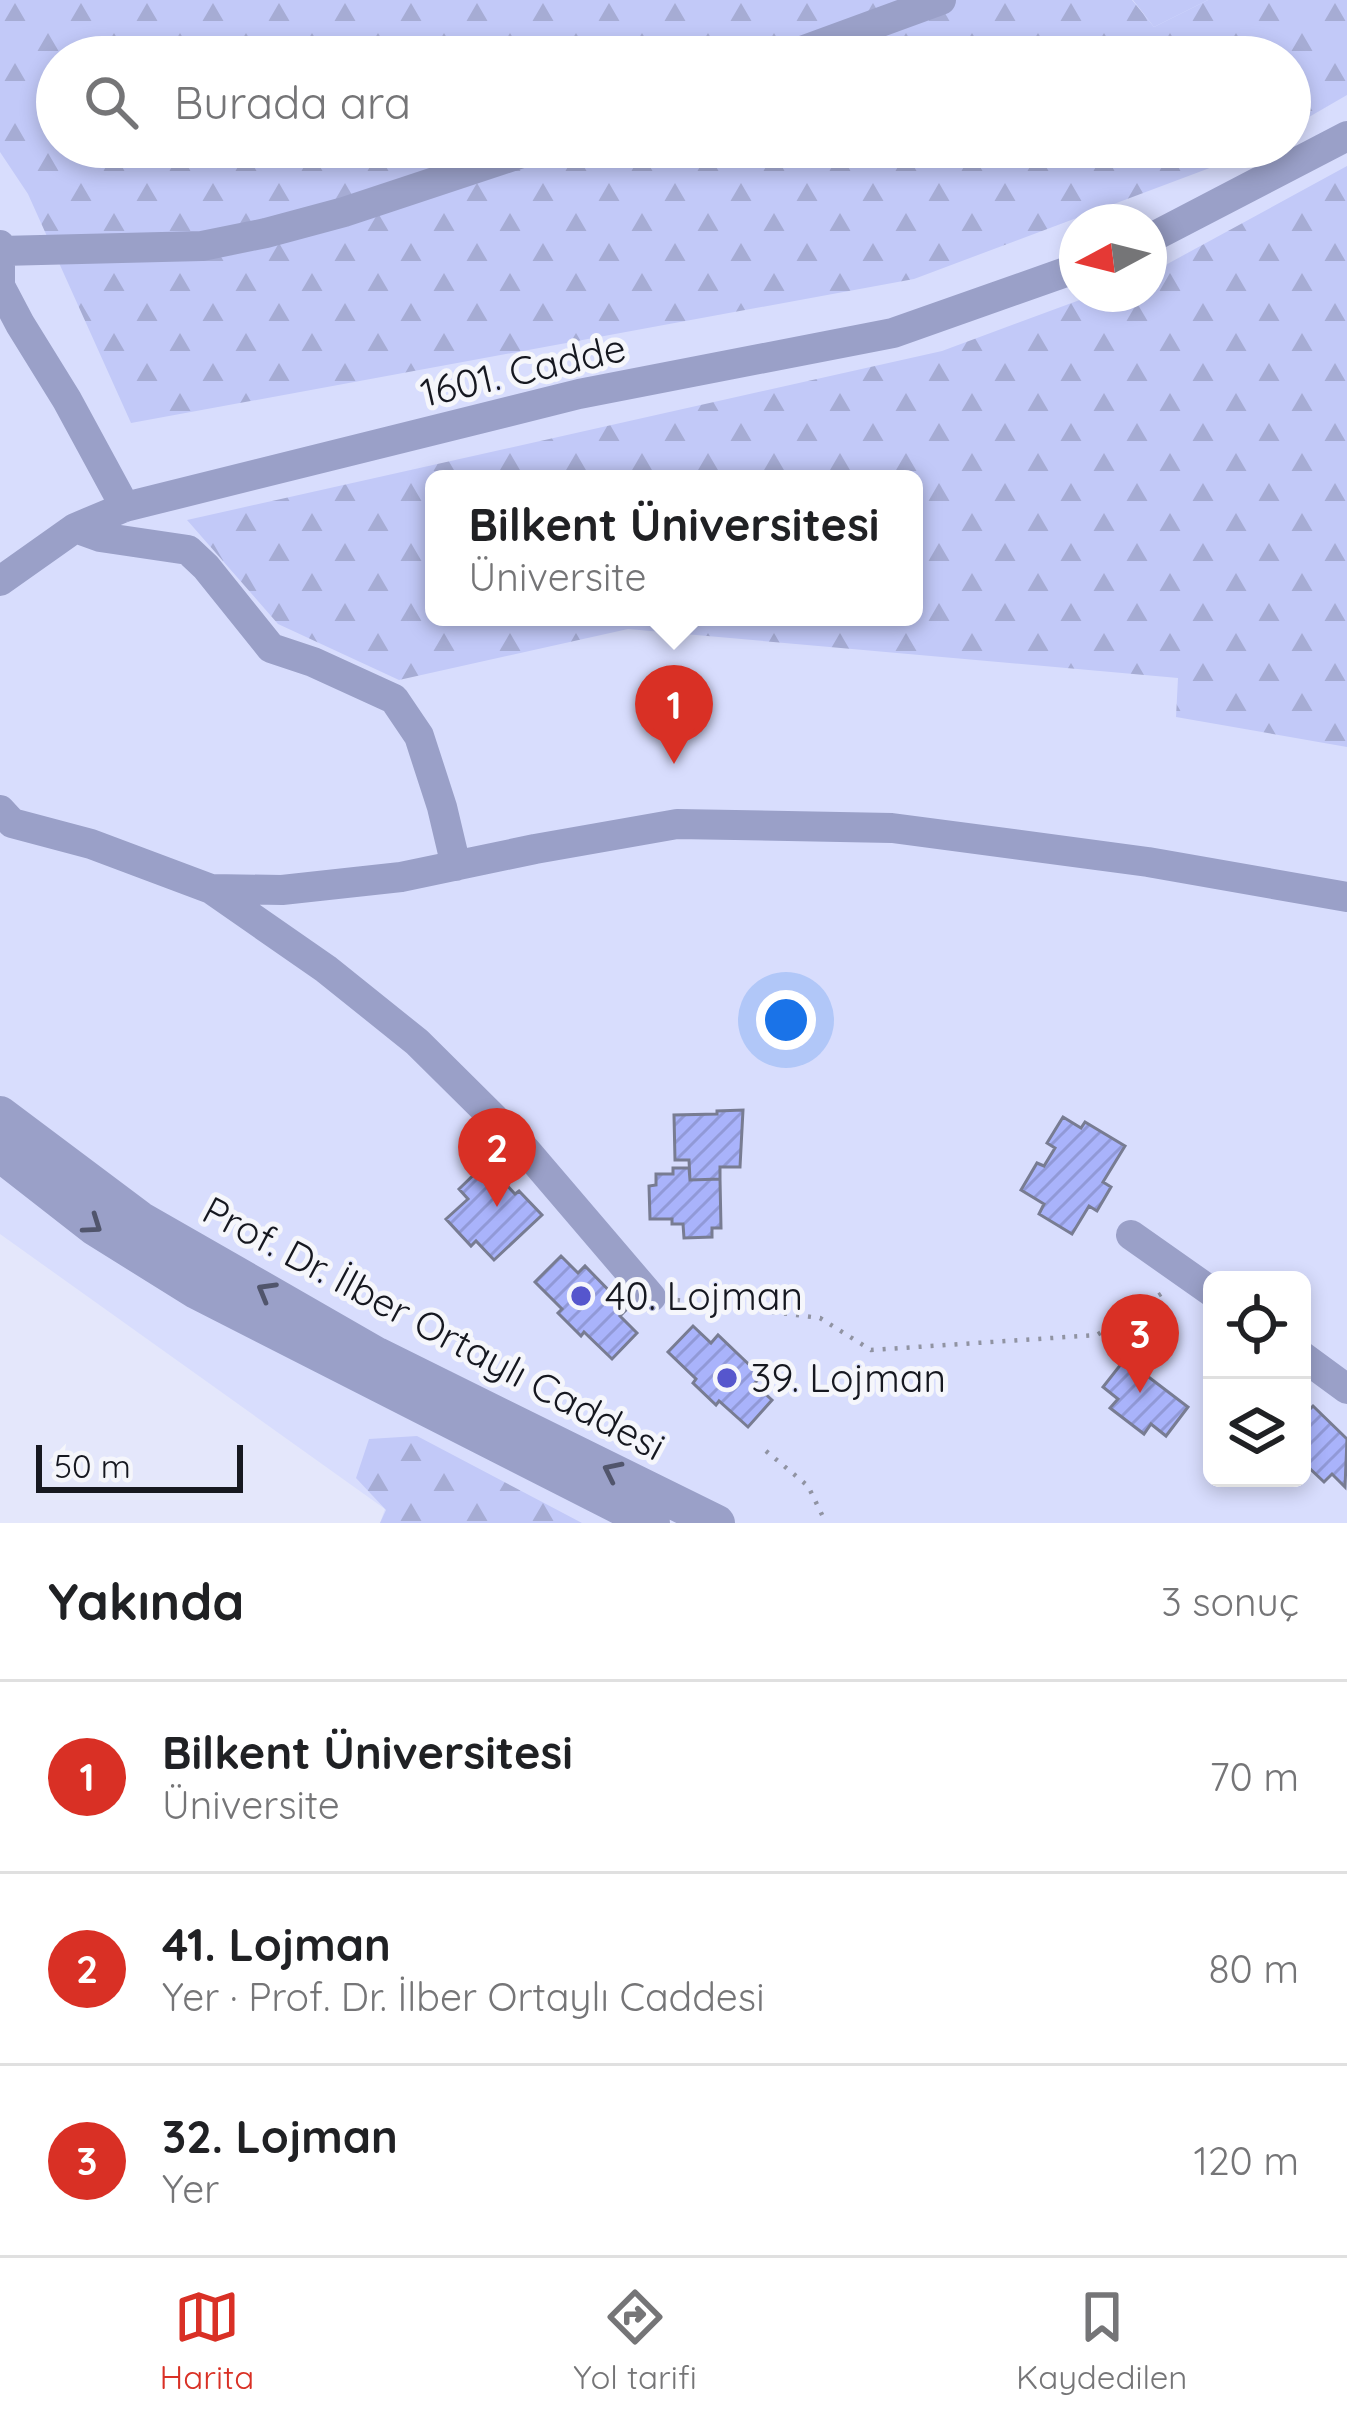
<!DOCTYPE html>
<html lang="tr">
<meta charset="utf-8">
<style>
body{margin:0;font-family:Quicksand,sans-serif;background:#f2f2f2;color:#202124}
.controls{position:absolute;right:36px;bottom:36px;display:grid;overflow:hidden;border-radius:18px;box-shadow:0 6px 18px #0003}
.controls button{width:108px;height:108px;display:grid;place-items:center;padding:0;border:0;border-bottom:3px solid #e0e0e0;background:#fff;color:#202124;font:60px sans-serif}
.compass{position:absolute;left:1059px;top:204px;width:108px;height:108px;border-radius:50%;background:#fff;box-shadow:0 6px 18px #0003;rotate:263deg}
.scale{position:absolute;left:36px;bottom:30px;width:207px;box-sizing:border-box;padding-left:12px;border:6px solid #161820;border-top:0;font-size:33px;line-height:42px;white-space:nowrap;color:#161820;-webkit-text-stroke:9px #f5f6fb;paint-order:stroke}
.you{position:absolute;left:786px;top:1020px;width:42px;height:42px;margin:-30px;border:9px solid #fff;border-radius:50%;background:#1a73e8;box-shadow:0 0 0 18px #1a73e833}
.badge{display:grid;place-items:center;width:78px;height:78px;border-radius:50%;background:#d93025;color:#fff;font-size:39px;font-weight:700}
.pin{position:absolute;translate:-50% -99px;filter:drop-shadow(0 3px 6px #0008)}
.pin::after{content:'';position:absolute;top:63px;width:42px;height:36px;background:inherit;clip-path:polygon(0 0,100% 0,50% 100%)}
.popup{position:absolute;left:425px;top:470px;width:498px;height:156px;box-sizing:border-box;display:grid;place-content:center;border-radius:18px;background:#fff;filter:drop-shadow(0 3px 9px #0005);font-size:39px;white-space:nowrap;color:#757577}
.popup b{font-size:45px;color:#202124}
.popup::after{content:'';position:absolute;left:50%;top:100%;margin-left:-24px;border:24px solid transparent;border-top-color:#fff}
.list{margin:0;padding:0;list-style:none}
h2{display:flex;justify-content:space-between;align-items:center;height:156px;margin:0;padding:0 48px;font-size:51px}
h2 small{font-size:39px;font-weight:400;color:#757577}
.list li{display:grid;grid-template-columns:78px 1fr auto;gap:36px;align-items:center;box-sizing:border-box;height:192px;padding:0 48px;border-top:3px solid #e0e0e0}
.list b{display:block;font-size:45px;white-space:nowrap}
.list p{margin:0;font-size:39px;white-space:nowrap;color:#757577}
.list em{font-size:39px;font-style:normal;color:#757577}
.icon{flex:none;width:66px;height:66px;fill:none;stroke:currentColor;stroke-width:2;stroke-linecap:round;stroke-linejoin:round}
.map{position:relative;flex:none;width:1347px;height:1523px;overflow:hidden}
.search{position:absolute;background:#fff;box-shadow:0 6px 18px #0003;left:36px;right:36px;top:36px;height:132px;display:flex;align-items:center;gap:30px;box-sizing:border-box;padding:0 42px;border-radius:66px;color:#757577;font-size:45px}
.sheet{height:732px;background:#fff}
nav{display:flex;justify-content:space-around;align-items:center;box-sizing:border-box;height:168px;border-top:3px solid #e0e0e0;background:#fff;font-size:33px;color:#757577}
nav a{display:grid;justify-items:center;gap:6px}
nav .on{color:#d93025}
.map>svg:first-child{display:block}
.built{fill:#d8ddfd;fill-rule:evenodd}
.grass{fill:#c2c9f8}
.forest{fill:url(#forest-firs);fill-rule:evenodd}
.building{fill:url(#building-hatch);stroke:#787c92;stroke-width:3}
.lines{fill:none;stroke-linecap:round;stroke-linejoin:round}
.path{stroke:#9093a2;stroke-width:4.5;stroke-dasharray:3 9;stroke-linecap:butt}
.minor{stroke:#9aa0c8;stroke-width:30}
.tertiary{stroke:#9aa0c8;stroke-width:36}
.oneway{stroke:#51556c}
.poi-dot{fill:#5656cd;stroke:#f5f6fb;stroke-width:4.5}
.labels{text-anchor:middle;stroke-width:10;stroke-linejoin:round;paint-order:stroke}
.street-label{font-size:39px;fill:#161820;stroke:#f5f6fb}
.poi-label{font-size:39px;fill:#161820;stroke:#f5f6fb;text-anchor:start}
</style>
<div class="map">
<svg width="1347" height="1523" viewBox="0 0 1347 1523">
<defs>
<pattern id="forest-firs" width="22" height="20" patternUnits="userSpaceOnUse" patternTransform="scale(3)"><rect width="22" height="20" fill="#c2c9f8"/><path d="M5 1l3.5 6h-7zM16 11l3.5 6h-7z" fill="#a6acd4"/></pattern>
<pattern id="building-hatch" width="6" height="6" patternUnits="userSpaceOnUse" patternTransform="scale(3)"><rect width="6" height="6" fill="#a9b3fb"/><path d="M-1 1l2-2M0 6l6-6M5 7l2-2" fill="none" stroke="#9199d7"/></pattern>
</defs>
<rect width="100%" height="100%" fill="#e4e7fb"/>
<path class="built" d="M0 0H1347V1523H380L385 1509 0 1234ZM57 57H1290V147H57ZM1077 222H1149V294H1077ZM434 479H914V617H434ZM1212 1280H1302V1478H1212Z"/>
<path class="grass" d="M1133 0H1208L1154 27Z"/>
<path class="forest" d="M0 0H1132L1154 27 1208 0H1347V95L1290 128V57H57V147H1256L1239 157 914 279 131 423 28 194 0 152Z
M1347 166V747L1176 717 1178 678 628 629 399 680 278 624 187 520 942 351 1096 294H1149V274ZM434 479H914V617H434Z
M417 1436 582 1523H380L386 1510 356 1478 369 1439Z"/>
<path class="building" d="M743 1110 740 1167H720V1179L690 1180 689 1160H675L674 1115 717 1114V1111Z
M1063 1117 1081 1128 1085 1122 1125 1146 1103 1182 1111 1187 1097 1211 1089 1206 1072 1234 1039 1214 1044 1204 1021 1190 1037 1163 1044 1166 1055 1148 1047 1143Z
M486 1163 515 1194 519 1191 542 1215 494 1260 476 1241 471 1246 446 1219 468 1199 459 1189Z
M673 1168H689L690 1180 720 1179 721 1228H712V1237L684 1238 683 1224H672V1219H650L649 1186 656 1185V1174H673Z
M561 1256 578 1273 585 1266 627 1309 620 1316 637 1333 612 1359 584 1332 581 1336 558 1313 562 1309 535 1282Z
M693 1326 711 1343 718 1335 761 1376 754 1384 772 1400 748 1427 719 1401 716 1405 693 1383 696 1379 668 1352Z
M1125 1359 1188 1407 1166 1436 1151 1424 1144 1434 1110 1408 1118 1399 1103 1387Z
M1313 1406 1347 1439 1345 1487 1332 1474 1324 1482 1302 1461V1417Z"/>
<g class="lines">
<path class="path" d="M677 1300 820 1318 871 1350 1097 1335 1164 1292
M766 1451 808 1486 826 1523"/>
<path class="minor" d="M785 57 941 0
M1149 239 1347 136
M0 245V286L20 324 67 400 125 507
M1 251 202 246 266 233 344 212 540 147
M75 528 100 537 188 550 206 567 271 648 313 662 394 699 419 736 442 807 456 866
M0 581 75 528 125 507 579 394 893 333 1077 268
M0 810 12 823 91 844 211 889 326 969 417 1042 522 1146 651 1297
M211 889 282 890 401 877 535 849 677 824 892 828 1148 862 1347 897
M1131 1235 1212 1292
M1302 1356 1347 1389"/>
<path class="tertiary" d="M0 1114 140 1219 377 1355 717 1523
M0 1154 95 1228 196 1291 652 1523"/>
</g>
<defs><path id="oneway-chevron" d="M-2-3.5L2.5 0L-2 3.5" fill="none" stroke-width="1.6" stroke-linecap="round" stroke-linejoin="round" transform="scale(3)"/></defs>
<g class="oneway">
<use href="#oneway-chevron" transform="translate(93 1225) rotate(35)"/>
<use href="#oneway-chevron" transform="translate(266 1291) rotate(-150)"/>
<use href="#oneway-chevron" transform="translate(612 1471) rotate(-154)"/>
</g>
<g class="poi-dot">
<circle cx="581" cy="1296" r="12"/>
<circle cx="727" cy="1378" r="12"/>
</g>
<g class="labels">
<g class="street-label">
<text transform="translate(523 370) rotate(-13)" y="14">1601. Cadde</text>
<text transform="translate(434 1328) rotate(28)" y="14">Prof. Dr. İlber Ortaylı Caddesi</text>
</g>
<g class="poi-label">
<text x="605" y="1310">40. Lojman</text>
<text x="751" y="1392">39. Lojman</text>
</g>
</g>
</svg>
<div class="controls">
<button><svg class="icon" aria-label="locate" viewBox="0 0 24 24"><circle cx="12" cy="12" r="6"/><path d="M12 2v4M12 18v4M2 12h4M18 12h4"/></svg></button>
<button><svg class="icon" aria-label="layers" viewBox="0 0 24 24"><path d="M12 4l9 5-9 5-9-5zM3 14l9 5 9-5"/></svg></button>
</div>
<svg class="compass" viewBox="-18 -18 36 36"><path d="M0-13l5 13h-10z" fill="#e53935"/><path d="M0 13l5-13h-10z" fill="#757577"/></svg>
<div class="scale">50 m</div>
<div class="you"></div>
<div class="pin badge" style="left:674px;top:764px">1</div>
<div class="popup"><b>Bilkent Üniversitesi</b>Üniversite</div>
<div class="pin badge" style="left:497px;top:1207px">2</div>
<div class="pin badge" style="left:1140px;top:1393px">3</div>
<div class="search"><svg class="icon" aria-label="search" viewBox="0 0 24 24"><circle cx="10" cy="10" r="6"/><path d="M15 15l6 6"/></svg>Burada ara</div>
</div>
<section class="sheet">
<h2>Yakında<small>3 sonuç</small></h2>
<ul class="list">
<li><span class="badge">1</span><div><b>Bilkent Üniversitesi</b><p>Üniversite</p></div><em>70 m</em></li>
<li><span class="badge">2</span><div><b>41. Lojman</b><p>Yer · Prof. Dr. İlber Ortaylı Caddesi</p></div><em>80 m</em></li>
<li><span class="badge">3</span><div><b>32. Lojman</b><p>Yer</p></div><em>120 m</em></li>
</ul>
</section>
<nav>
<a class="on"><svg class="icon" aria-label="map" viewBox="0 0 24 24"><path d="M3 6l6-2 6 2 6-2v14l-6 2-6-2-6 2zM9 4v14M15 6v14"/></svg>Harita</a>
<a><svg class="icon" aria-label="directions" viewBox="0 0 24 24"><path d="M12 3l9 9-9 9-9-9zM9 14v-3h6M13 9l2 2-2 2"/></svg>Yol tarifi</a>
<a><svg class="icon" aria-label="saved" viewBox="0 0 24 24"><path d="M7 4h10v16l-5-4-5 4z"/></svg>Kaydedilen</a>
</nav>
